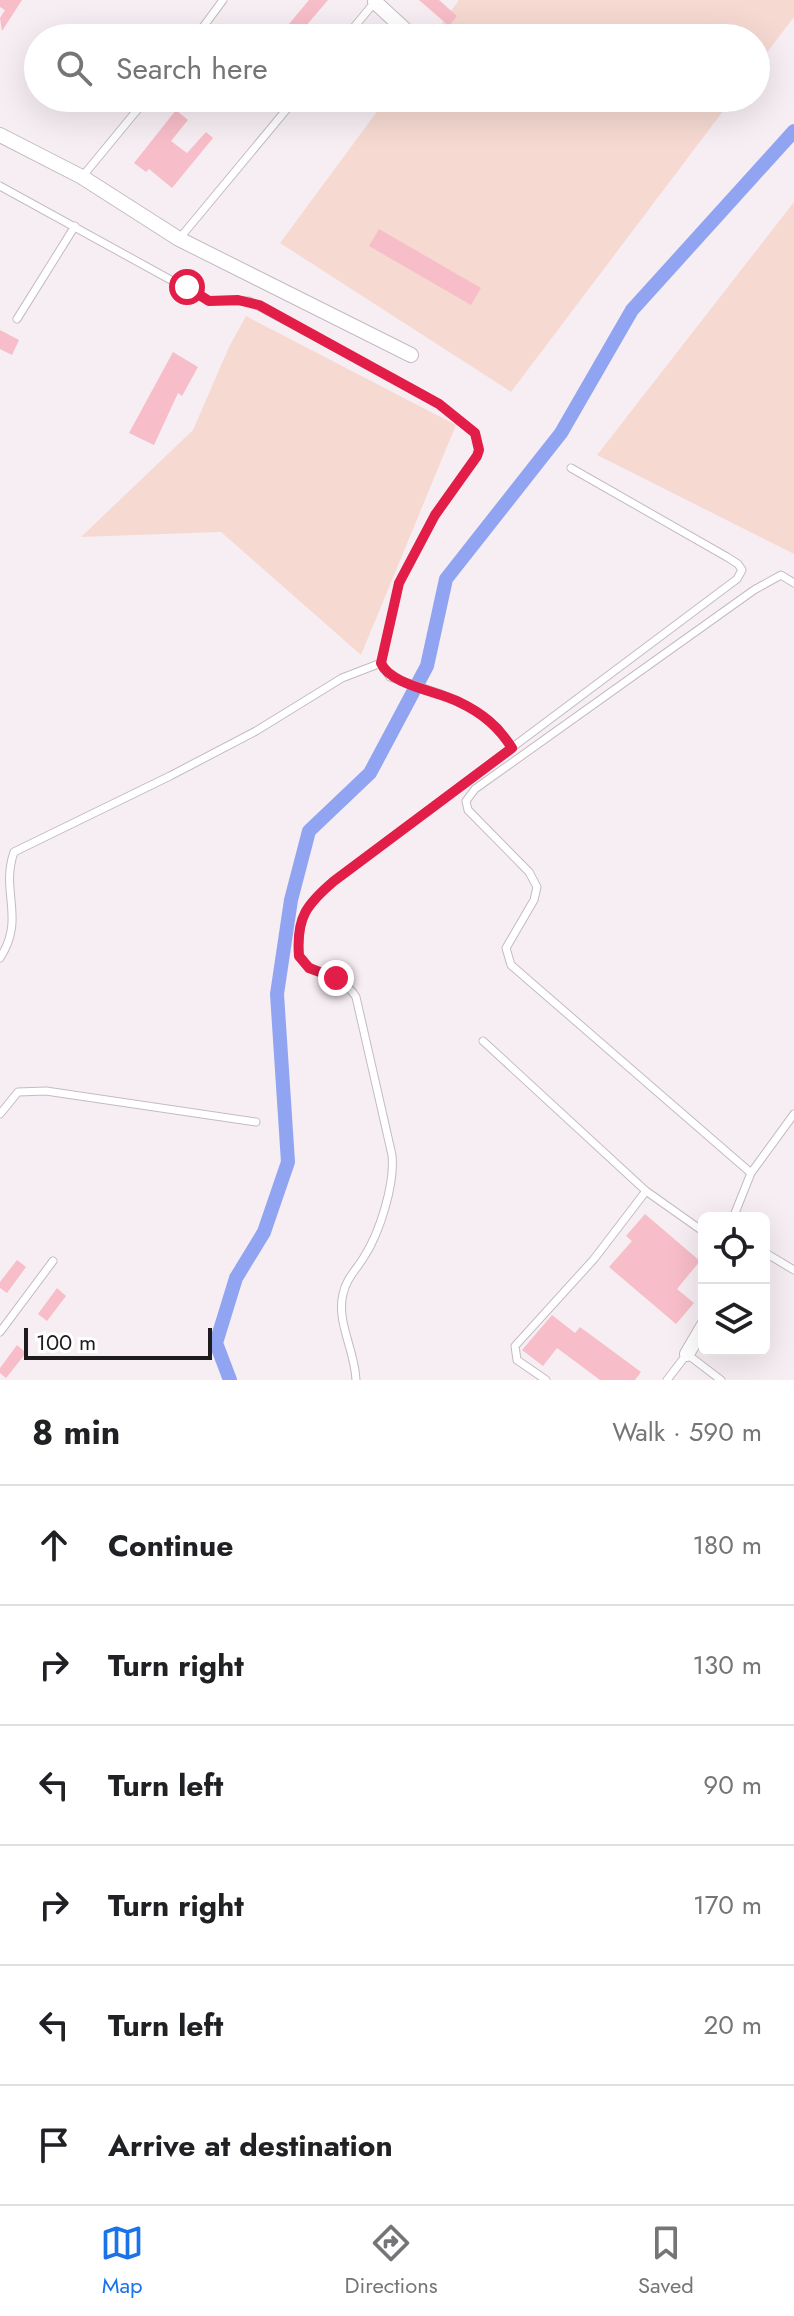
<!DOCTYPE html>
<meta charset="utf-8">
<style>
body{margin:0;font-family:Jost,sans-serif;background:#f6f6f6;color:#202124}
.controls{position:absolute;right:24px;bottom:24px;display:grid;overflow:hidden;border-radius:12px;box-shadow:0 8px 32px #0002}
.controls button{width:72px;height:72px;display:grid;place-items:center;padding:0;border:0;border-bottom:2px solid #e0e0e0;background:#fff;color:#202124;font:40px sans-serif}
.scale{position:absolute;left:24px;bottom:20px;width:188px;box-sizing:border-box;padding-left:8px;border:4px solid #1e1b1d;border-top:0;font-size:22px;line-height:28px;white-space:nowrap;color:#1e1b1d;-webkit-text-stroke:6px #fff;paint-order:stroke}
.stop{position:absolute;width:24px;height:24px;margin:-18px;border:6px solid #e11d48;border-radius:50%;background:#fff}
.stop.end{background:#e11d48;border-color:#fff;box-shadow:0 2px 8px #0008}
.list{margin:0;padding:0;list-style:none}
h2{display:flex;justify-content:space-between;align-items:center;height:104px;margin:0;padding:0 32px;font-size:34px}
h2 small{font-size:26px;font-weight:400;color:#757577}
.list li{display:grid;grid-template-columns:52px 1fr auto;gap:24px;align-items:center;box-sizing:border-box;height:120px;padding:0 32px;border-top:2px solid #e0e0e0}
.list b{display:block;font-size:30px;white-space:nowrap}
.list em{font-size:26px;font-style:normal;color:#757577}
.icon{flex:none;width:44px;height:44px;fill:none;stroke:currentColor;stroke-width:2;stroke-linecap:round;stroke-linejoin:round}
.map{position:relative;flex:none;width:794px;height:1380px;overflow:hidden}
.search{position:absolute;background:#fff;box-shadow:0 8px 32px #0002;left:24px;right:24px;top:24px;height:88px;display:flex;align-items:center;gap:20px;box-sizing:border-box;padding:0 28px;border-radius:44px;color:#757577;font-size:30px}
.sheet{height:824px;background:#fff}
nav{display:flex;justify-content:space-around;align-items:center;box-sizing:border-box;height:112px;border-top:2px solid #e0e0e0;background:#fff;font-size:22px;color:#757577}
nav a{display:grid;justify-items:center;gap:4px}
nav .on{color:#1a73e8}
.map>svg:first-child{display:block}
.green{fill:#f6dad2}
.lines{fill:none;stroke-linecap:round;stroke-linejoin:round}
.canal{stroke:#90a4f2;stroke-width:14}
.building{fill:#f7bdc8}
.service-casing{stroke:#c4bbc2;stroke-width:9}
.minor-casing{stroke:#c4bbc2;stroke-width:16}
.service{stroke:#fff;stroke-width:7}
.minor{stroke:#fff;stroke-width:14}
.route{stroke:#e11d48;stroke-width:10}
</style>
<div class="map">
<svg width="794" height="1380" viewBox="0 0 794 1380">
<rect width="100%" height="100%" fill="#f7eef4"/>
<path class="green" d="M459 0H794V17L756 67V38H431Z
M387 98H733L511 392 280 243Z
M794 202V554L597 455Z
M246 316 456 425 361 655 221 532 81 537 193 430 229 347Z"/>
<g class="lines">
<path class="canal" d="M230 1380 216 1343 236 1278 264 1232 288 1162 277 994 291 900 309 831 370 773 427 666 446 579 561 433 632 310 794 131"/>
</g>
<path class="building" d="M0 0H22L2 31 0 18 5 10 0 7Z
M309 0H328L299 34 289 24Z
M419 0H439L457 16 449 26Z
M176 110 188 120 171 141 187 153 206 132 213 138 172 188 149 169 146 172 134 163Z
M379 229 481 288 471 305 369 246Z
M0 330 19 340 12 355 0 349Z
M173 352 198 367 182 396 178 393 154 445 129 433Z
M645 1214 700 1261 677 1289 694 1303 676 1324 609 1267 632 1241 626 1236Z
M17 1260 26 1267 7 1293 0 1288V1282Z
M57 1288 66 1296 47 1321 38 1314Z
M552 1315 575 1333 580 1327 641 1372 635 1380H600L557 1348 543 1366 522 1350Z
M17 1345 26 1353 6 1378 0 1373V1368Z"/>
<g class="lines">
<g class="service-casing">
<path id="service" d="M195 38 223 0
M345 38 374 3
M82 177 147 98
M0 186 209 301H249L422 394 439 404 475 433 479 450 477 456 435 515 399 583 381 663 390 677 441 694 474 710 497 727 512 748
M179 239 296 98
M17 319 75 226
M0 958C26 918 0 892 14 852L170 776 256 731 342 678 381 663
M483 1041 646 1191
M0 1114 18 1092 46 1091 256 1122
M751 1173 511 965 506 948 534 900 537 887 529 872 468 810 466 801 475 789 754 590 781 575 794 583
M733 1218 751 1173 794 1114
M764 1252 794 1270
M0 1332 53 1261
M356 1380C355 1350 336 1322 343 1294 346 1279 356 1270 364 1257 380 1232 395 1184 392 1155L356 997C342 974 312 977 299 956 296 917 307 905 334 881L737 579 742 570 738 564 727 557 571 468
M546 1380 517 1360 515 1346 594 1259 646 1191 704 1232
M667 1380 687 1354 721 1380"/>
</g>
<g class="minor-casing">
<path id="minor" d="M375 2 414 38
M0 135 82 177 179 239 411 355
M687 1354 704 1325"/>
</g>
<use href="#service" class="service"/>
<use href="#minor" class="minor"/>
</g>
<g class="lines">
<path class="route" d="M187 287 209 301 238 300 259 305 439 404 475 433 479 450 477 456 435 515 399 583 381 663C390 685 438 691 459 702 482 713 498 726 512 748L334 881C307 904 296 917 299 956L309 968 336 978"/>
</g>
</svg>
<div class="controls">
<button><svg class="icon" aria-label="locate" viewBox="0 0 24 24"><circle cx="12" cy="12" r="6"/><path d="M12 2v4M12 18v4M2 12h4M18 12h4"/></svg></button>
<button><svg class="icon" aria-label="layers" viewBox="0 0 24 24"><path d="M12 4l9 5-9 5-9-5zM3 14l9 5 9-5"/></svg></button>
</div>
<div class="scale">100 m</div>
<div class="stop" style="left:187px;top:287px"></div>
<div class="stop end" style="left:336px;top:978px"></div>
<div class="search"><svg class="icon" aria-label="search" viewBox="0 0 24 24"><circle cx="10" cy="10" r="6"/><path d="M15 15l6 6"/></svg>Search here</div>
</div>
<section class="sheet">
<h2>8 min<small>Walk · 590 m</small></h2>
<ul class="list">
<li><svg class="icon" aria-label="ahead" viewBox="0 0 24 24"><path d="M12 20V5M6 11l6-6 6 6"/></svg><div><b>Continue</b></div><em>180 m</em></li>
<li><svg class="icon" aria-label="right" viewBox="0 0 24 24"><path d="M7 20v-9h11M14 6l5 5-5 5"/></svg><div><b>Turn right</b></div><em>130 m</em></li>
<li><svg class="icon" aria-label="left" viewBox="0 0 24 24"><path d="M17 20v-9H6M10 6l-5 5 5 5"/></svg><div><b>Turn left</b></div><em>90 m</em></li>
<li><svg class="icon" aria-label="right" viewBox="0 0 24 24"><path d="M7 20v-9h11M14 6l5 5-5 5"/></svg><div><b>Turn right</b></div><em>170 m</em></li>
<li><svg class="icon" aria-label="left" viewBox="0 0 24 24"><path d="M17 20v-9H6M10 6l-5 5 5 5"/></svg><div><b>Turn left</b></div><em>20 m</em></li>
<li><svg class="icon" aria-label="arrive" viewBox="0 0 24 24"><path d="M6 21V4h12l-3 4 3 4H6"/></svg><div><b>Arrive at destination</b></div></li>
</ul>
</section>
<nav>
<a class="on"><svg class="icon" aria-label="map" viewBox="0 0 24 24"><path d="M3 6l6-2 6 2 6-2v14l-6 2-6-2-6 2zM9 4v14M15 6v14"/></svg>Map</a>
<a><svg class="icon" aria-label="directions" viewBox="0 0 24 24"><path d="M12 3l9 9-9 9-9-9zM9 14v-3h6M13 9l2 2-2 2"/></svg>Directions</a>
<a><svg class="icon" aria-label="saved" viewBox="0 0 24 24"><path d="M7 4h10v16l-5-4-5 4z"/></svg>Saved</a>
</nav>
